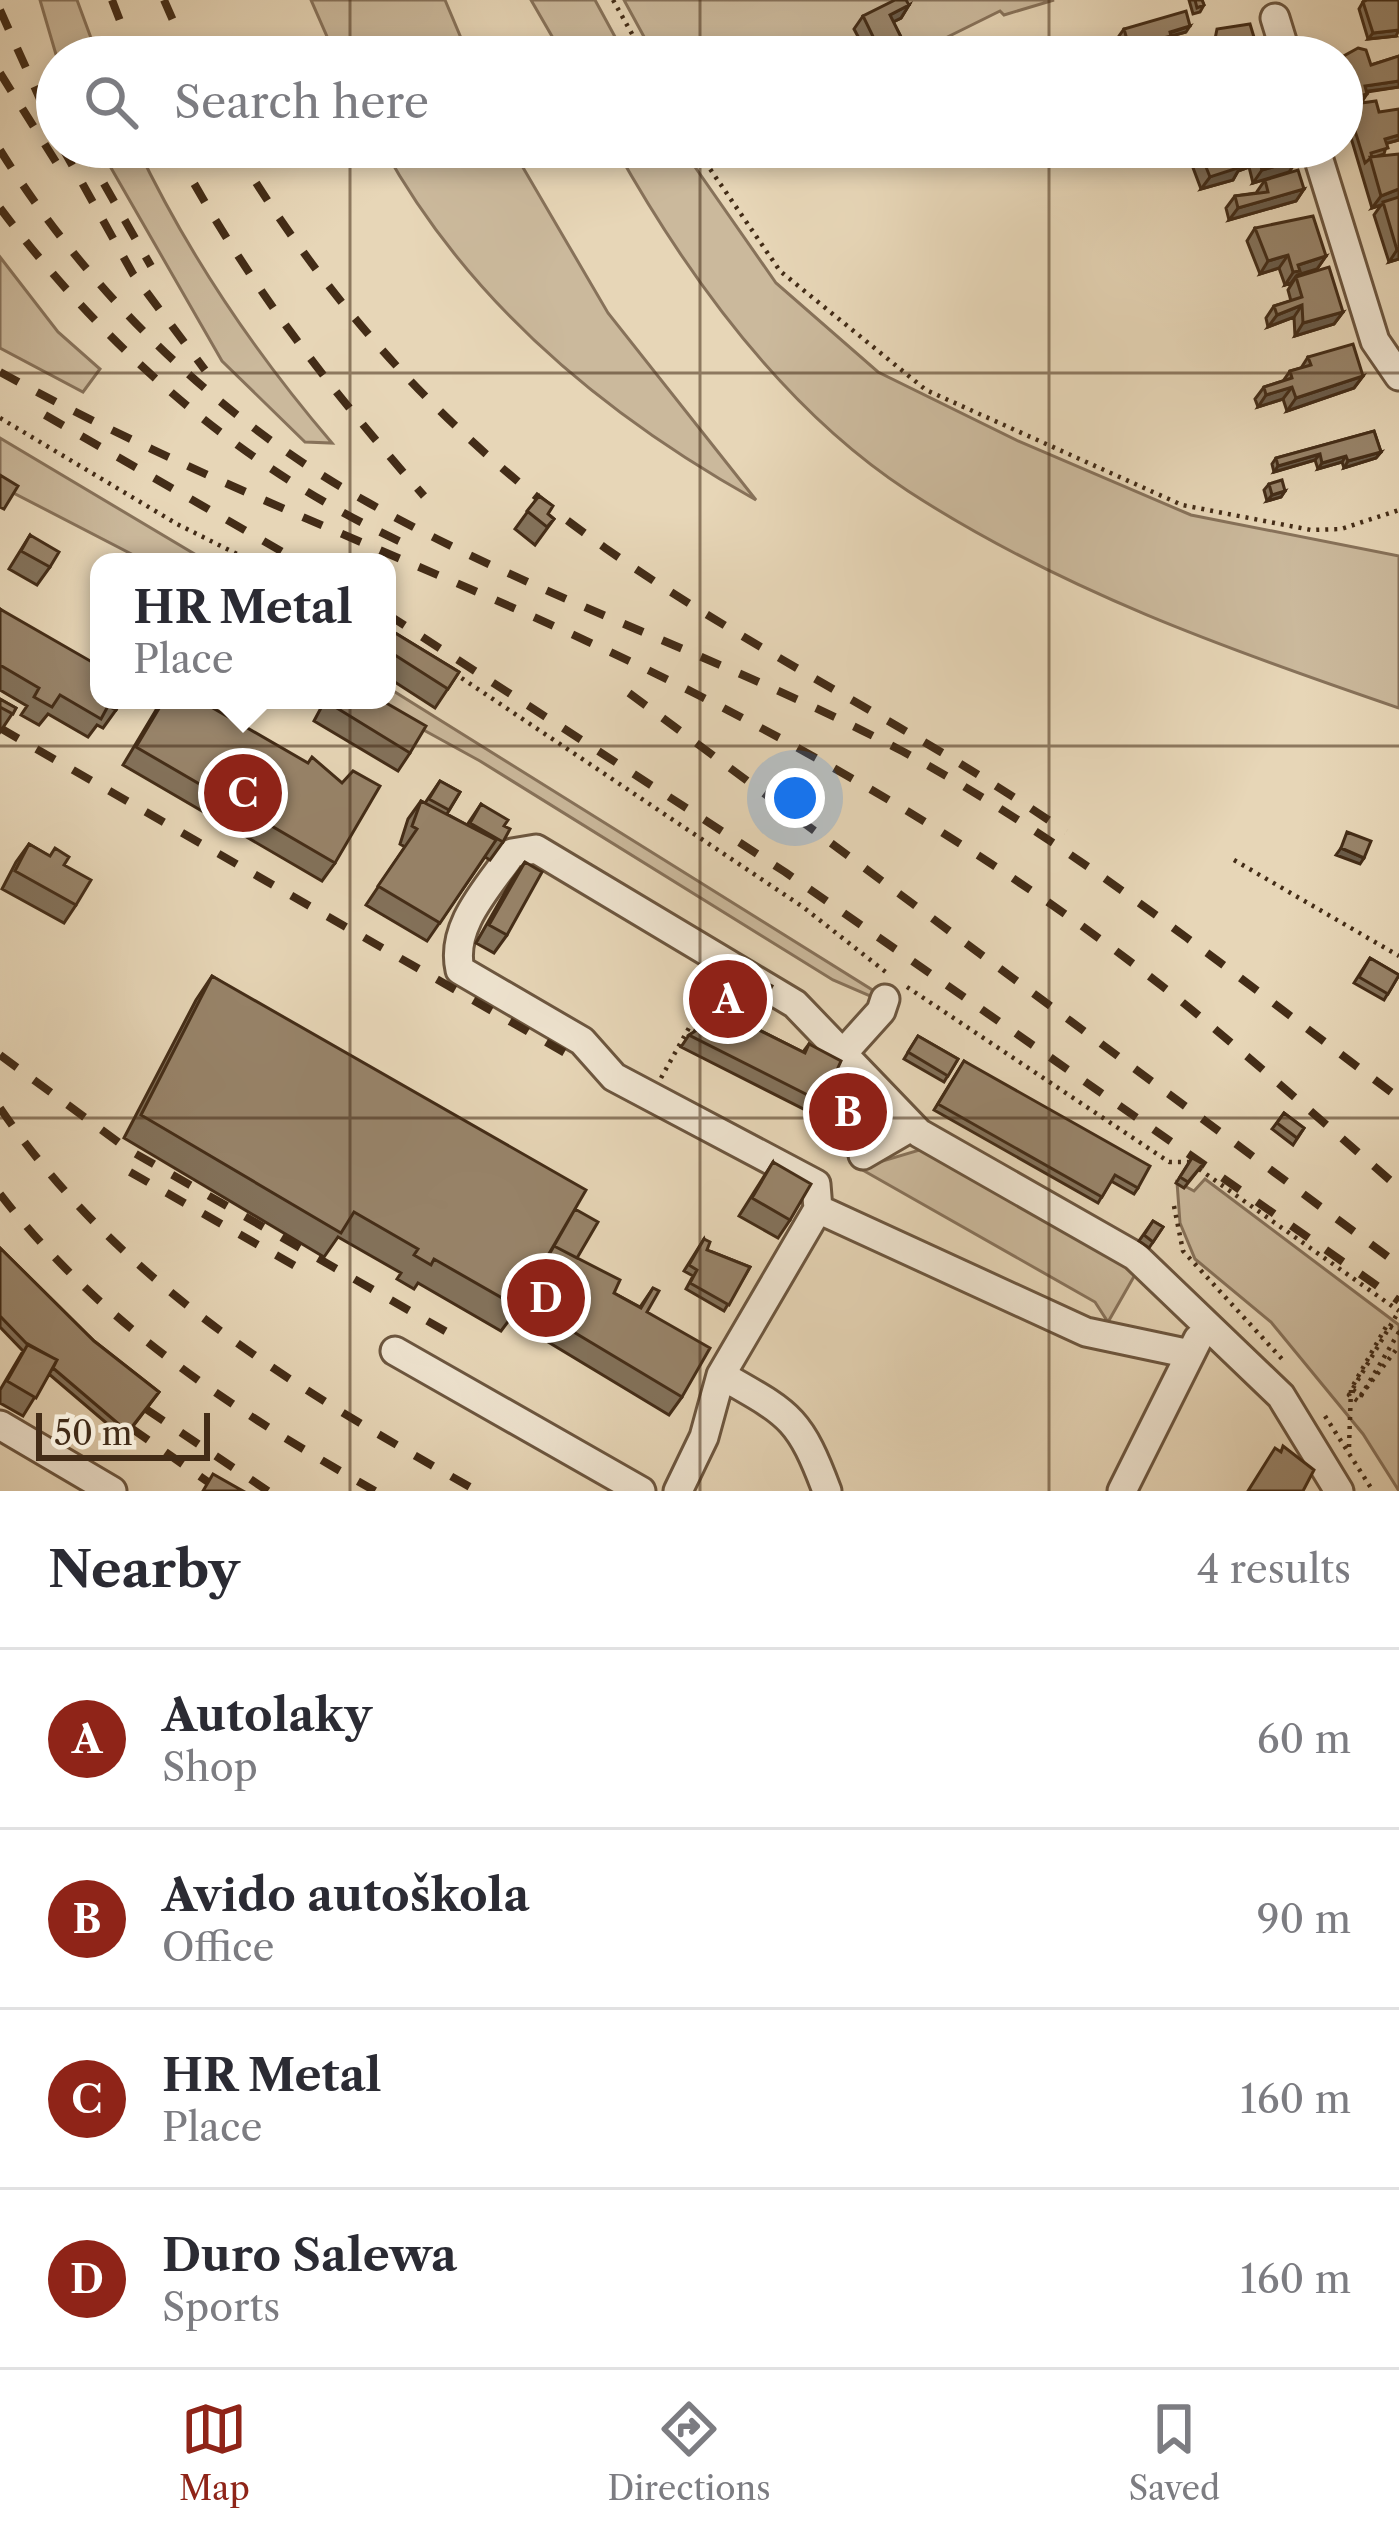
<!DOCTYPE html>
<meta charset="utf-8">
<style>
body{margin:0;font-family:"Libre Caslon Text",serif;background:#f7f7f7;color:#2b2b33}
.scale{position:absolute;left:36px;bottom:30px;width:174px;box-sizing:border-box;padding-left:12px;border:6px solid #432c17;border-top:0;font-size:33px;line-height:42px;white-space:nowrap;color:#432c17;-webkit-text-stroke:9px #efe4d0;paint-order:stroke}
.you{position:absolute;left:795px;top:798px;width:42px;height:42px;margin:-30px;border:9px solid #fff;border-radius:50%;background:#1a73e8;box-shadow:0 0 0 18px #1a73e833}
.badge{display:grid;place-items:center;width:78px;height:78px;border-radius:50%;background:#8f2418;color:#fff;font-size:39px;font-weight:700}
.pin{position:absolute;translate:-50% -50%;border:6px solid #fff;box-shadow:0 3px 12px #0006}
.popup{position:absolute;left:90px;top:553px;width:306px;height:156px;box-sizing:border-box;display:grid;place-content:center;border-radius:24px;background:#fff;filter:drop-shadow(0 3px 9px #0005);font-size:39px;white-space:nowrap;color:#7c7c81}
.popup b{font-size:45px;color:#2b2b33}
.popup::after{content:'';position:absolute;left:50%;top:100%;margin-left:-24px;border:24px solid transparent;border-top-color:#fff}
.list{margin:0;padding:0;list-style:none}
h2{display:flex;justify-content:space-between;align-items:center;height:156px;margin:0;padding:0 48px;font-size:51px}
h2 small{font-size:39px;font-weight:400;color:#7c7c81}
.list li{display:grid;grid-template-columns:78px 1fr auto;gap:36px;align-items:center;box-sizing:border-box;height:180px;padding:0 48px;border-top:3px solid #e1e1e2}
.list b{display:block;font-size:45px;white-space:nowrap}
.list p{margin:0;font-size:39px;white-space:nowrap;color:#7c7c81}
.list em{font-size:39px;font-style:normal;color:#7c7c81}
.icon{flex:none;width:66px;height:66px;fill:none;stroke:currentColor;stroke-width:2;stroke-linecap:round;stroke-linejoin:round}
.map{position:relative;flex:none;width:1399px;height:1491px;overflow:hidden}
.search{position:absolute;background:#fff;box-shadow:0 6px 18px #0003;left:36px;right:36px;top:36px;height:132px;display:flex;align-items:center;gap:30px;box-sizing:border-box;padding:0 42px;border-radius:66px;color:#7c7c81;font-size:45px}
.sheet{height:876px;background:#fff}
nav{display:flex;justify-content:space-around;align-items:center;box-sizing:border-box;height:168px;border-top:3px solid #e1e1e2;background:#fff;font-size:33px;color:#7c7c81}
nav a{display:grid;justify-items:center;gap:6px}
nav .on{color:#8f2418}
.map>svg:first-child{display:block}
.green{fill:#cbb99c;stroke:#87725a;stroke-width:3}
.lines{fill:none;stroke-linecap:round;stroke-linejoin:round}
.minor-casing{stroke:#6c563f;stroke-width:33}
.path{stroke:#432c17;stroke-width:4.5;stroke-dasharray:3 6;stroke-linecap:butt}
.minor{stroke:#efe4d0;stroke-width:27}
.rail{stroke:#432c17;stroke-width:8;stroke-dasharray:21 21;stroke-linecap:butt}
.path-bridge{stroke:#432c17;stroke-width:4.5;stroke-dasharray:3 6;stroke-linecap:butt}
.wall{fill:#83725b;stroke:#432c17;stroke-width:3}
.shaded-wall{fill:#6a5c4a;stroke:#432c17;stroke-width:3}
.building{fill:#98846a;stroke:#432c17;stroke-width:3}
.grid{fill:none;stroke:#432c17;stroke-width:3;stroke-opacity:0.55}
</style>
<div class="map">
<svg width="1399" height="1491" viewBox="0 0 1399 1491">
<rect width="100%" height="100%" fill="#e7d6b7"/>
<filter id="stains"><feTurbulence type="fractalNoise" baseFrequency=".00167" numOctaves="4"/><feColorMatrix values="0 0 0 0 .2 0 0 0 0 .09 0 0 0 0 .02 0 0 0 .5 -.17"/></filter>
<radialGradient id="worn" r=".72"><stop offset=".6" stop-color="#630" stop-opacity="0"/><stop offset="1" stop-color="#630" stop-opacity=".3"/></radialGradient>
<path class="green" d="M40 0H77L98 57 57 58Z
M311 0H445L469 57H336Z
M531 0H595L626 57H564Z
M624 0H1054L1004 15 1000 11 907 57H655Z
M99 147H137C188 254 255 353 332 443L305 442 222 361Z
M383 147H511L608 313 756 500C604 415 468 302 383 147Z
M615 147H681L776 283 878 372 1018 441 1191 515 1399 556V708C1229 650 1060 590 908 491 783 409 687 276 615 147Z
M0 257 58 332 100 369 83 392 0 348Z
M0 438 208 562H147L0 486Z
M387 687 874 991 870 996 833 980 480 761 369 700H387Z
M926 1148 1087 1237 1136 1273 1108 1322 1095 1302 859 1168Z
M1205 1179 1399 1325V1491L1363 1434 1271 1322 1195 1259 1180 1223 1177 1182 1194 1191Z"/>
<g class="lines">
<g class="minor-casing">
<path id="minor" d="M1275 18 1287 57
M1315 147 1375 341 1399 376
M845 1051 881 1011 885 999
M863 1155 911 1127
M818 1209 1086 1332 1190 1354
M395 1351 641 1491
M721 1375C789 1414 799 1416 827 1491
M0 1425 112 1491
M678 1491 704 1437 721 1375 818 1209 816 1184 614 1077 582 1041 460 970C450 926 488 888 512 853L536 849 795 1004 919 1133 1135 1256 1281 1396 1339 1491
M1122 1491 1198 1339"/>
</g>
<path class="path" d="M613 0 645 57
M695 147 780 271 926 390 1182 505 1311 530 1341 529 1399 510
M0 418 177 524 253 562
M454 673 803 907 887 973
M1234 860 1399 956
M907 987 1169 1162H1189
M661 1078 714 983
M1199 1169 1399 1311
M1174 1206 1183 1251 1282 1359
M1353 1390 1361 1395 1399 1346
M1325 1416 1373 1491
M1349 1447 1351 1389 1387 1325 1399 1332"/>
<use href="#minor" class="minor"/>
<path class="rail" d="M112 0 134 57
M164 0 189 57
M0 10 57 137
M0 73 61 170
M62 147 133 274 205 370
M83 147 151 266
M174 147C243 277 327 386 424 496
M234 147C329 306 449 438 601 545 749 650 916 728 1066 832
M0 150C91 295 219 420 369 503 540 599 729 659 902 751 1079 847 1238 978 1399 1098
M0 208C109 353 246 472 412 547
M0 372C226 497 472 579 702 697 874 785 1042 888 1192 1010 1262 1068 1330 1128 1399 1188
M45 415 300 562
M387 614 785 872 1399 1301
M629 693 1399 1265
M0 728 572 1057
M0 1055 129 1150 452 1335
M0 1108C121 1285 295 1388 477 1491
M130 1172 297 1267
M0 1194C101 1324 234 1411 375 1491
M146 1409 268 1491
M131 1428 221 1491"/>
<path class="path-bridge" d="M1399 1332 1358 1401 1349 1395 1399 1311"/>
</g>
<path class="wall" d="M1189 0H1202L1204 5 1200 12 1193 14Z
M1363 2 1396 36 1368 39 1359 9Z
M909 5 901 18 893 22 901 37 892 49 878 57H869L854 29 863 16Z
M1124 29 1186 32 1171 36 1167 42 1125 53 1119 36Z
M1399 56V87L1367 92 1363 100 1344 105 1342 57 1371 65Z
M1347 105 1379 112 1399 140 1387 143 1384 154 1378 156 1399 259 1389 262 1374 215 1381 205 1372 208 1343 111Z
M1187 147H1294L1297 160 1289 172 1253 183 1249 167 1238 171 1233 180 1201 189 1186 149Z
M1265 180 1304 189 1296 201 1229 220 1226 208 1235 196 1256 193Z
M1255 228 1326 256 1317 269 1297 275 1291 283 1285 285 1279 268 1260 274 1247 241Z
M1296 277 1343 312 1334 324 1295 336 1294 317 1268 327 1266 318 1274 306 1291 301 1288 290Z
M1308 357 1363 376 1354 388 1287 411 1283 399 1258 407 1255 399 1264 387 1283 381 1290 371 1301 368Z
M1374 431 1381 452 1376 458 1344 468 1342 462 1318 469 1315 460 1274 472 1272 464 1276 458Z
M1269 484 1285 491 1281 497 1267 501 1264 490Z
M539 496 548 514 554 519 535 545 515 529Z
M30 535 50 567 37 585 9 569Z
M0 609 116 710 103 728 97 725 88 737 48 714 39 725 21 715 27 706 0 690Z
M387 628 459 672 435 708 387 677Z
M0 699 16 708 0 732Z
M162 700H199L335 863 322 881 123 765Z
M312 700H381L410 753 398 771 314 721 322 706Z
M440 781 460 792 447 814 467 825 481 804 504 826 503 842 490 860 485 857 427 941 366 905 405 847 400 844 408 819 421 801 425 803Z
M29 844 64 865 76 905 64 923 2 889 16 862Z
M525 862 507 935 494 953 476 943 512 880Z
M1370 958 1399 975 1384 1000 1354 983Z
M730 965 751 1026 803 1052 809 1044 837 1070 861 1122 853 1134 681 1047 689 1035 694 1032 721 977Z
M212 976 575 1209 577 1258 614 1293 640 1307 653 1288 647 1312 682 1397 669 1415 510 1319 501 1331 418 1283 414 1289 397 1279 401 1273 338 1237 324 1257 124 1138 196 1000Z
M918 1036 958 1059 944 1082 904 1059Z
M964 1061 1138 1188 1134 1194 1111 1181 1098 1203 934 1110Z
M1284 1113 1304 1128 1293 1145 1272 1129Z
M1192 1158 1203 1164 1184 1188 1176 1183Z
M773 1162 790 1220 778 1238 739 1216Z
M1153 1221 1163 1227 1149 1248 1139 1241Z
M704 1239 707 1250 750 1267 724 1311 686 1289 693 1276 684 1271Z
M0 1248 94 1341 159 1392 124 1438 49 1374 23 1416 0 1403V1390L23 1351 0 1327Z"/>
<path class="shaded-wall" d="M909 5 901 18 881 28 890 15Z
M1190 26 1186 32 1171 36 1167 42 1125 53 1129 47Z
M1399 30 1396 36 1368 39 1373 33Z
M901 37 892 49 878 57H874L879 49Z
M1399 81V87L1361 92 1365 86Z
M1367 94 1363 100 1344 105 1348 99Z
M1399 135V140L1381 145 1385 139Z
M1257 154 1249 167 1238 171 1233 180 1201 189 1210 177Z
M1297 160 1289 172 1253 183 1262 170Z
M1304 189 1296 201 1229 220 1238 208Z
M1399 189V199L1372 208 1381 196Z
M1399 249V259L1389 262 1397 250Z
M1288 255 1279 268 1260 274 1268 261Z
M1326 256 1317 269 1297 275 1291 283 1285 285 1298 265Z
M1302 305 1294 317 1268 327 1277 315Z
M1343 312 1334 324 1295 336 1303 323Z
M1363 376 1354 388 1287 411 1296 398Z
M1292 387 1283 399 1258 407 1266 395Z
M1381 452 1376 458 1344 468 1348 461Z
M1320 454 1315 460 1274 472 1278 466Z
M1346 456 1342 462 1318 469 1322 463Z
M1285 491 1281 497 1267 501 1272 495Z
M1341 848 1364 858 1360 864 1336 855Z"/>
<path class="building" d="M895 0H906L909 5 890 15 901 37 879 49 863 16Z
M1195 0H1202L1204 5 1197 8Z
M1367 0H1399V30L1373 33 1363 2Z
M1186 11 1190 26 1170 32 1171 36 1129 47 1124 29Z
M1250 24 1260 57H1178L1176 51 1215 39 1217 29Z
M1358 48 1366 50 1371 65 1399 56V81L1365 86 1367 94 1348 99 1342 80V57Z
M1376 101 1379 112 1399 109V135L1385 139 1388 148 1371 153 1372 157 1365 163 1347 105Z
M1198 147H1235L1237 153 1255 147H1294L1297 160 1262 170 1257 154 1240 162 1241 167 1210 177Z
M1399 154V189L1381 196 1370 157Z
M1298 170 1304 189 1238 208 1235 196 1268 192 1265 180Z
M1399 197V249L1397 250 1383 202Z
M1313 216 1326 256 1298 265 1300 271 1293 272 1288 255 1268 261 1255 228Z
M1329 267 1343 312 1303 323 1302 305 1277 315 1274 306 1302 297 1296 277Z
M1353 344 1363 376 1296 398 1292 387 1266 395 1264 387 1292 378 1290 371 1311 365 1308 357Z
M1374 431 1381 452 1348 461 1346 456 1322 463 1320 454 1278 466 1276 458Z
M0 475 18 486 4 509 0 507Z
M1282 480 1285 491 1272 495 1269 484Z
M539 496 553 506 548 514 554 519 547 527 527 511Z
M30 535 59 552 50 567 21 551Z
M269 555 280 562H265Z
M0 609 99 666V700H122L116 710 108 706 101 719 60 695 52 707 34 697 39 688 0 665Z
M387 628 459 672 448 689 387 650Z
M0 699 16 708 13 714 0 707Z
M164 700H199L308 763 312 757 342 783 353 771 380 786 335 863 136 747Z
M328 700H381L426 726 410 753 327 702Z
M440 781 460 792 449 810 429 799Z
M421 801 496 840 440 923 378 886 417 829 412 826Z
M481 804 508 820 504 826 510 829 503 842 470 823Z
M1347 832 1371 841 1364 858 1341 848Z
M29 844 50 856 55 848 69 857 64 865 91 880 76 905 15 871Z
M525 862 542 872 507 935 489 925Z
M1370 958 1399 975 1388 994 1359 977Z
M730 965 772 986 751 1026 805 1053 809 1044 841 1061 837 1070 877 1089 861 1122 689 1035 697 1030Z
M212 976 586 1190 518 1307 434 1259 431 1265 414 1255 418 1249 354 1212 341 1233 141 1115Z
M918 1036 958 1059 948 1076 908 1052Z
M964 1061 1150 1166 1138 1188 1115 1175 1102 1197 938 1104Z
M1284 1113 1304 1128 1297 1138 1277 1123Z
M1192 1158 1203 1164 1188 1182 1180 1177Z
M773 1162 811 1184 790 1220 752 1198Z
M575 1209 598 1222 577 1258 554 1246Z
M1153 1221 1163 1227 1153 1242 1144 1235Z
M704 1239 710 1242 707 1250 750 1267 729 1305 690 1283 697 1270 689 1265Z
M554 1246 620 1280 614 1293 641 1308 653 1288 659 1291 647 1312 710 1348 682 1397 522 1301Z
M0 1248 94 1341 159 1392 128 1432 53 1368 57 1360 28 1345 0 1316Z
M28 1344 57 1360 36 1398 7 1381Z
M1283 1446 1314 1470 1303 1491H1248L1275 1448 1281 1452Z
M213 1474 243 1491H203Z"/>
<path class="grid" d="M350 0V57M700 0V57M1049 0V57M350 147V1491M700 147V1491M1049 147V1491M0 373H1399M0 746H1399M0 1118H1399"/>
<rect width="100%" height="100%" filter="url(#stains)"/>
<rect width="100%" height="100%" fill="url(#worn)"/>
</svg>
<div class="scale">50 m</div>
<div class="you"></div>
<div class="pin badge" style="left:728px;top:999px">A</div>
<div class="pin badge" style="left:848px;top:1112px">B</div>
<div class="pin badge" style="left:243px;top:793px">C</div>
<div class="popup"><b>HR Metal</b>Place</div>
<div class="pin badge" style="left:546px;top:1298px">D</div>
<div class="search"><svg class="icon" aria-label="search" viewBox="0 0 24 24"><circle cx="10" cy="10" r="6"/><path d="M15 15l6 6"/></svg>Search here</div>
</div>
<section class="sheet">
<h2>Nearby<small>4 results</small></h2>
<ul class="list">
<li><span class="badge">A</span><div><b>Autolaky</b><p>Shop</p></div><em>60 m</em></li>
<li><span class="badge">B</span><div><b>Avido autoškola</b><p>Office</p></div><em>90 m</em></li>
<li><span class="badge">C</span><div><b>HR Metal</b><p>Place</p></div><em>160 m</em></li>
<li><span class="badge">D</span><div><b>Duro Salewa</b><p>Sports</p></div><em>160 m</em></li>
</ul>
</section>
<nav>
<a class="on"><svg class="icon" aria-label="map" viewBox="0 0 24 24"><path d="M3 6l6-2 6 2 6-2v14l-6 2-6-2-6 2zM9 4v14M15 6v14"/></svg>Map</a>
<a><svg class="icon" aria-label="directions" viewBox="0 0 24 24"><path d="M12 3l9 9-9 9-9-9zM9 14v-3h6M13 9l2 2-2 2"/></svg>Directions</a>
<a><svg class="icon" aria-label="saved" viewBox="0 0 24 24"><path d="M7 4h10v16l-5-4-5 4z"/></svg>Saved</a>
</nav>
